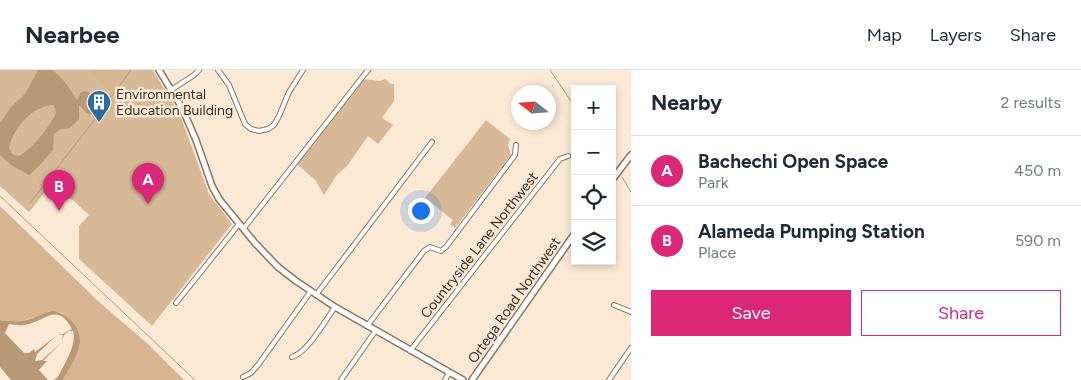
<!DOCTYPE html>
<meta charset="utf-8">
<style>
body{margin:0;font-family:Figtree,sans-serif;background:#f2f2f3;color:#1f2937}
.controls{position:absolute;right:15px;top:15px;display:grid;overflow:hidden;border-radius:0px;box-shadow:0 2px 8px #0003}
.controls button{width:45px;height:45px;display:grid;place-items:center;padding:0;border:0;border-bottom:1px solid #e0e1e3;background:#fff;color:#1f2937;font:25px sans-serif}
.compass{position:absolute;left:511px;top:15px;width:45px;height:45px;border-radius:50%;background:#fff;box-shadow:0 2px 8px #0003;rotate:287deg}
.you{position:absolute;left:420px;top:140px;width:18px;height:18px;margin:-12px;border:4px solid #fff;border-radius:50%;background:#1a73e8;box-shadow:0 0 0 8px #1a73e833}
.badge{display:grid;place-items:center;width:32px;height:32px;border-radius:50%;background:#db2777;color:#fff;font-size:16px;font-weight:700}
.pin{position:absolute;translate:-50% -41px;filter:drop-shadow(0 1px 2px #0008)}
.pin::after{content:'';position:absolute;top:26px;width:18px;height:15px;background:inherit;clip-path:polygon(0 0,100% 0,50% 100%)}
.list{margin:0;padding:0;list-style:none}
h2{display:flex;justify-content:space-between;align-items:center;height:65px;margin:0;padding:0 20px;font-size:21px}
h2 small{font-size:16px;font-weight:400;color:#747a83}
.list li{display:grid;grid-template-columns:32px 1fr auto;gap:15px;align-items:center;box-sizing:border-box;height:70px;padding:0 20px;border-top:1px solid #e0e1e3}
.list b{display:block;font-size:19px;white-space:nowrap}
.list p{margin:0;font-size:16px;white-space:nowrap;color:#747a83}
.list em{font-size:16px;font-style:normal;color:#747a83}
.actions{display:flex;gap:10px;padding:15px 20px}
.actions a{flex:1;padding:11px 0;border:1px solid #db2777;border-radius:0px;text-align:center;font-size:18px;color:#db2777}
.actions .main{background:#db2777;color:#fff}
.icon{flex:none;width:28px;height:28px;fill:none;stroke:currentColor;stroke-width:2;stroke-linecap:round;stroke-linejoin:round}
.map{position:relative;flex:none;width:631px;height:310px;overflow:hidden}
header{display:flex;align-items:center;gap:30px;box-sizing:border-box;height:70px;padding:0 25px;background:#fff;border-bottom:1px solid #e0e1e3}
header strong{font-size:24px}
nav{display:flex;gap:28px;margin-inline-start:auto;font-size:18px}
main{display:flex}
aside{flex:1;background:#fff}
.map>svg:first-child{display:block}
.green{fill:#d7b897}
.forest{fill:#d7b591}
.water{fill:#b99975;fill-rule:evenodd}
.lines{fill:none;stroke-linecap:round;stroke-linejoin:round}
.stream{stroke:#b99975;stroke-width:1}
.street-casing{stroke:#8a755f;stroke-width:6}
.secondary-casing{stroke:#8a755f;stroke-width:8}
.street{stroke:#fff;stroke-width:4}
.secondary{stroke:#fff;stroke-width:5}
.labels{text-anchor:middle;stroke-width:5;stroke-linejoin:round;paint-order:stroke}
.poi-label{font-size:14px;fill:#372e24;stroke:#fbe9d5;text-anchor:start}
.street-label{font-size:14px;fill:#372e24;stroke:#fbe9d5}
</style>
<header>
<strong>Nearbee</strong>
<nav><a>Map</a><a>Layers</a><a>Share</a></nav>
</header>
<main>
<div class="map">
<svg width="631" height="310" viewBox="0 0 631 310">
<rect width="100%" height="100%" fill="#fbe9d5"/>
<path class="green" d="M0 0H153L180 45 209 124 232 154 152 256 79 189V156L89 145 53 112 29 142 0 116Z
M363 9 380 11 385 9 391 14H394V31L382 48 393 55 378 74 368 66 347 96 336 106 324 125 316 111 296 93 316 72 314 70Z
M486 50 510 69 508 75 511 85 455 158 450 154 453 150 425 128Z"/>
<path class="forest" d="M90 0H126L110 21Z
M0 136 98 231 149 275 184 310H63L72 293 78 264 62 243C45 239 40 247 24 250 16 252 8 251 0 250Z"/>
<path class="water" d="M38 0C42 0 47 0 51 0 60 3 72 22 77 30L81 22 85 21 90 23 97 36 94 44C86 46 84 39 79 35V49L70 58 61 59 54 64 53 80 40 95 29 105 11 95 0 85V53L11 37 25 24ZM54 35 56 43C51 55 30 82 18 86L12 84 9 78C13 58 33 35 54 35Z
M54 241C70 245 83 259 79 277 76 288 68 300 63 310H53L57 308 59 305C65 292 77 275 73 261H69L64 265 62 271 63 265H57L63 264 72 259C58 233 47 249 29 254 22 256 15 255 9 254L5 263 24 283H29L34 279 35 282 56 266 37 284 35 291 42 290 62 272 43 291H47L39 300 48 310H11L0 297V250C8 251 17 252 26 250 36 248 43 242 54 241Z"/>
<g class="lines">
<path class="stream" d="M550 0 575 37
M100 42 131 0
M612 94 615 98
M622 107 631 122
M0 126 195 310
M30 133 99 44"/>
<g class="street-casing">
<path id="street" d="M218 0 229 15 245 54 251 59 259 61 268 59 274 55 279 46 289 22 303 0
M171 20 194 5 199 0
M244 158 368 0
M316 225 432 72
M176 233 239 154
M614 235 631 242
M367 256 424 181 430 177 441 181 446 177 515 85 516 75
M410 281 560 89 568 86
M292 287C308 282 325 251 335 237
M243 307 251 303 258 295 311 221
M341 310 376 260
M445 310 449 303
M609 310 631 278"/>
</g>
<g class="secondary-casing">
<path id="secondary" d="M159 0 182 38 196 70 212 116 219 129 255 173 278 197 296 211 335 237 463 310
M612 110 631 85
M472 310 575 163"/>
</g>
<use href="#street" class="street"/>
<use href="#secondary" class="secondary"/>
</g>
<defs>
<g id="building-pin" transform="scale(1.25)"><path d="M0 17L-7.5 6A9.5 9.5 0 1 1 7.5 6Z" fill="#266ca0" stroke="#fbe9d5"/><path d="M-4-6H4V6H1V3H-1V6H-4ZM-2.5-4.3h1.7v1.8h-1.7ZM.8-4.3h1.7v1.8H.8ZM-2.5-1h1.7V.8h-1.7ZM.8-1h1.7V.8H.8Z" fill="#fff"/></g>
</defs>
<g fill-rule="evenodd">
<use href="#building-pin" x="99" y="32"/>
</g>
<g class="labels">
<g class="poi-label">
<text x="116" y="29">Environmental<tspan x="116" dy="16">Education Building</tspan></text>
</g>
<g class="street-label">
<text transform="translate(479 175) rotate(-52)" y="5">Countryside Lane Northwest</text>
<text transform="translate(514 230) rotate(-55)" y="5">Ortega Road Northwest</text>
</g>
</g>
</svg>
<div class="controls">
<button>+</button>
<button>−</button>
<button><svg class="icon" aria-label="locate" viewBox="0 0 24 24"><circle cx="12" cy="12" r="6"/><path d="M12 2v4M12 18v4M2 12h4M18 12h4"/></svg></button>
<button><svg class="icon" aria-label="layers" viewBox="0 0 24 24"><path d="M12 4l9 5-9 5-9-5zM3 14l9 5 9-5"/></svg></button>
</div>
<svg class="compass" viewBox="-18 -18 36 36"><path d="M0-13l5 13h-10z" fill="#e53935"/><path d="M0 13l5-13h-10z" fill="#747a83"/></svg>
<div class="you"></div>
<div class="pin badge" style="left:148px;top:134px">A</div>
<div class="pin badge" style="left:59px;top:141px">B</div>
</div>
<aside>
<h2>Nearby<small>2 results</small></h2>
<ul class="list">
<li><span class="badge">A</span><div><b>Bachechi Open Space</b><p>Park</p></div><em>450 m</em></li>
<li><span class="badge">B</span><div><b>Alameda Pumping Station</b><p>Place</p></div><em>590 m</em></li>
</ul>
<div class="actions"><a class="main">Save</a><a>Share</a></div>
</aside>
</main>
